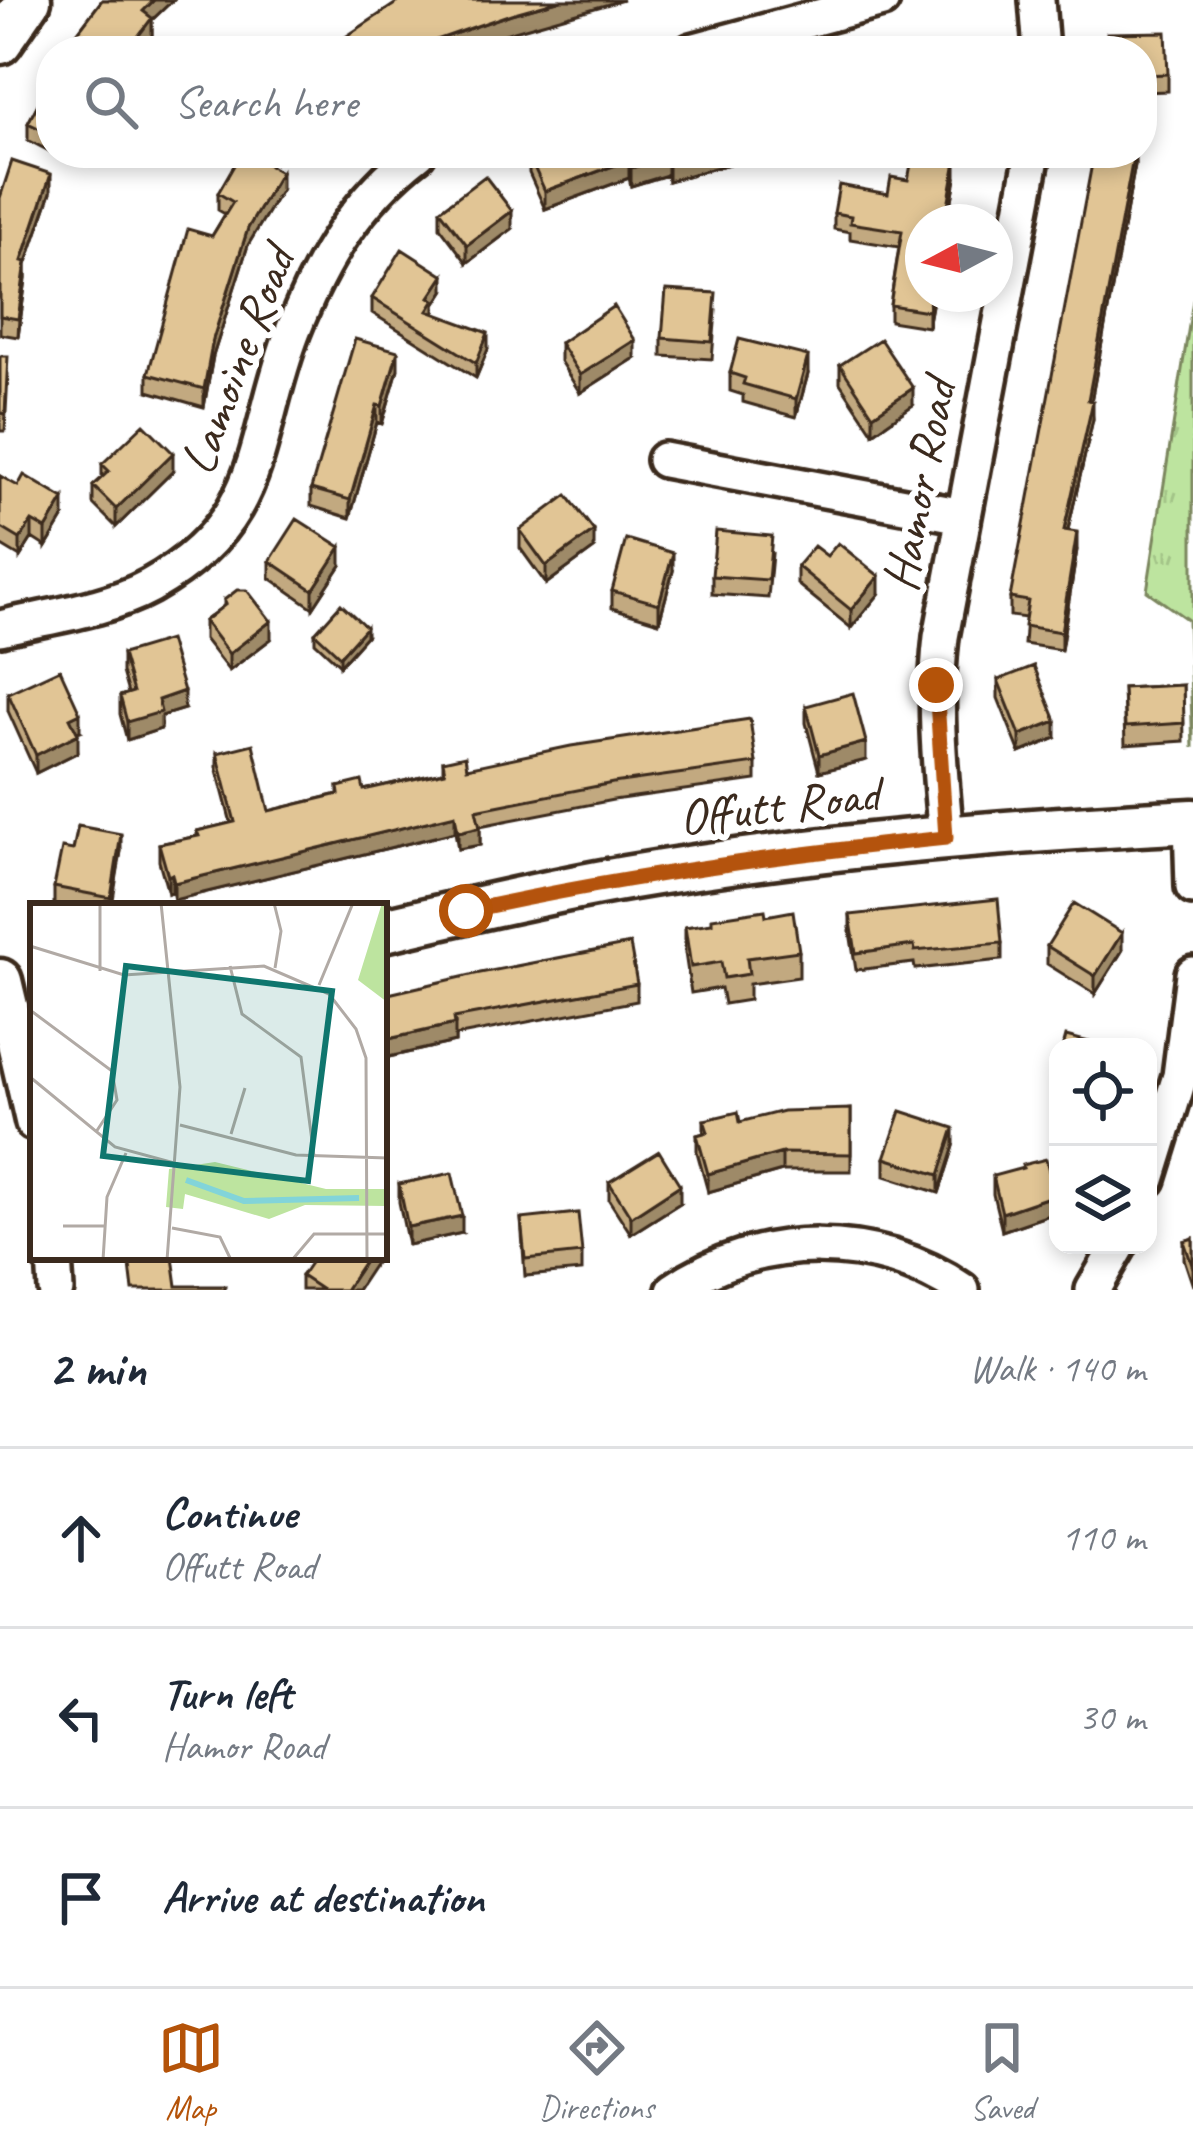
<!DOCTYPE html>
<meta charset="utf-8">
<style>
body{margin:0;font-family:Caveat,sans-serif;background:#f2f2f3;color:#1f2937}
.controls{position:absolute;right:36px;bottom:36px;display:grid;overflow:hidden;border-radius:24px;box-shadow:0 6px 18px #0003}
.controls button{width:108px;height:108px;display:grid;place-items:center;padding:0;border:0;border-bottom:3px solid #e0e1e3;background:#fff;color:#1f2937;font:60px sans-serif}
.compass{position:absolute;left:905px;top:204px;width:108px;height:108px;border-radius:50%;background:#fff;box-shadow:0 6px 18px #0003;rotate:263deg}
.stop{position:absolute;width:36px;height:36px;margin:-27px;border:9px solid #b45309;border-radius:50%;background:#fff}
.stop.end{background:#b45309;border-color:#fff;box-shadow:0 3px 12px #0008}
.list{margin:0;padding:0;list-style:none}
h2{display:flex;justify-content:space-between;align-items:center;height:156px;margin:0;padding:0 48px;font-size:51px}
h2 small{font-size:39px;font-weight:400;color:#747a83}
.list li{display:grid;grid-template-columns:78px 1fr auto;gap:36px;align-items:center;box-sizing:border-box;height:180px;padding:0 48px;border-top:3px solid #e0e1e3}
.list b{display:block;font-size:45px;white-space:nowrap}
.list p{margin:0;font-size:39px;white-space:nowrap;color:#747a83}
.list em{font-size:39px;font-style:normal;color:#747a83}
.icon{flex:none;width:66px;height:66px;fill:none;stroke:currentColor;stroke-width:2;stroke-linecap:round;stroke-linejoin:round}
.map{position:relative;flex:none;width:1193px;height:1290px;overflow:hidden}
.search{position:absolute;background:#fff;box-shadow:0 6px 18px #0003;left:36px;right:36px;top:36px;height:132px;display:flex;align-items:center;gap:30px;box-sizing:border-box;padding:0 42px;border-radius:48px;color:#747a83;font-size:45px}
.sheet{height:696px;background:#fff}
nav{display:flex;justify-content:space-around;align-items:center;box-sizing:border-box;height:168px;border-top:3px solid #e0e1e3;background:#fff;font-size:33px;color:#747a83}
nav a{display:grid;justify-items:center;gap:6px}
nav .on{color:#b45309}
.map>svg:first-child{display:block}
.grass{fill:url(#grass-tufts);stroke:#7c875e;stroke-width:3}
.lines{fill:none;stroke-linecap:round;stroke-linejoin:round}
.minor-casing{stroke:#3b2a1e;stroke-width:42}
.tertiary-casing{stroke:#3b2a1e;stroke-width:51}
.minor{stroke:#fff;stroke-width:33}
.tertiary{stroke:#fff;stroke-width:42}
.wall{fill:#c2a980;stroke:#3b2a1e;stroke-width:3}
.shaded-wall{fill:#9e8a68;stroke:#3b2a1e;stroke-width:3}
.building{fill:#e1c595;stroke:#3b2a1e;stroke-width:3}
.route{stroke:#b45309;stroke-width:15}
.labels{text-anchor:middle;stroke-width:12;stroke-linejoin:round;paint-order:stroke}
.street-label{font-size:51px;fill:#3b2a1e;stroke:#fff}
.inset-river{fill:none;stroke:#82d4d9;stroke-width:6}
.inset-road{fill:none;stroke:#b1aaa5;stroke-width:3}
.view{fill:#0f766e;fill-opacity:0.15;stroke:#0f766e;stroke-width:6}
.inset-edge{fill:none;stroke:#3b2a1e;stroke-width:6}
</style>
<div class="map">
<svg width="1193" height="1290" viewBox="0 0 1193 1290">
<defs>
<pattern id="grass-tufts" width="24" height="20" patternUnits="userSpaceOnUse" patternTransform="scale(3)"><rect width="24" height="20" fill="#bde49f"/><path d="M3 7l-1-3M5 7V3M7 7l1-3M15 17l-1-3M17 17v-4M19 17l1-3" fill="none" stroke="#a3c488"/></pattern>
</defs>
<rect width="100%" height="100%" fill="#fff"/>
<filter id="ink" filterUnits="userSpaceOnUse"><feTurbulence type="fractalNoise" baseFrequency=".00833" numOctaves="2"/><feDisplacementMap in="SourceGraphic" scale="24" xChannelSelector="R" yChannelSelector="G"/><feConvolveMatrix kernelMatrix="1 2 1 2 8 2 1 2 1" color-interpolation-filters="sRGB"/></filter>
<g filter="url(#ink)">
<path class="grass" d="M1193 300V748L1188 620 1147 591Z"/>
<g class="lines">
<g class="minor-casing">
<path id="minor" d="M1037 0 1041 51
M692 51 882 0
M664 460 963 516
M0 628C49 616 106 610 150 586 269 519 251 440 293 331 321 260 357 200 418 153
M1191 821 1193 887
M946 838C940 770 933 705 941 637L1033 153
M9 1019 33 1123
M1148 1179 1180 1076 1193 974
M54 1257 56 1290
M674 1290C758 1231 878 1232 962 1290
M1093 1290 1119 1245"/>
</g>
<g class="tertiary-casing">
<path id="tertiary" d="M0 42 29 0
M384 930C464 911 545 892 626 878 814 846 1004 831 1193 821
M0 981 9 1019"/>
</g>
<use href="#minor" class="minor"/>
<use href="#tertiary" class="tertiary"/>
</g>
<path class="wall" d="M102 0H173L152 20V35L141 51H77V33Z
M1142 51 1168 74V91L1142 92Z
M51 79V152L28 140V123Z
M537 153H757L736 158V162L668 181 667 175 631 186 629 178 545 209 529 173V156Z
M1135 153V165L1091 401 1093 419 1068 530 1077 550 1061 650 1024 644 1026 618 1010 616V598Z
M956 178 948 222H923V294H934L928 327 890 321V305L899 247 850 239V232L834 229V213L888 194 908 180Z
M281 190 248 245 213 356 204 407 148 391V374L212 236 225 214 218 210V193Z
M51 192 26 265V279L18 337 0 334V198Z
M440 210 512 229 467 263 440 227Z
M444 291 435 305V313L488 349 476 378 372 313V298Z
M716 311 712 359 662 356V338Z
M560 343 635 358 580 393 560 361Z
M0 356 8 374 5 431H0Z
M840 365 913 405 873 433 840 383Z
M398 369 382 424 377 422 350 518 311 506V489Z
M730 373 808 374 796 417 743 402V395L730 391Z
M102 464 173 471 116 527 93 504V486L102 478Z
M0 476 64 517 46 547 32 538 20 557 0 545Z
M520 530 594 549 546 584 520 548Z
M772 554 768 598 712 594V576Z
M270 561 341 565 313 608 270 578Z
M797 566 879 594 851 628 797 584Z
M673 571 659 622 612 608V591Z
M224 600 271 639 229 671 204 639V621L224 606Z
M315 633 366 636 340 665 315 642Z
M122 654 184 709 161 716V729L127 740 120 714V696L128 693 122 672Z
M998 680 1056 738 1020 753 998 698Z
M1183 685 1184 741 1125 745 1123 688Z
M8 693 80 731 76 732 78 752 36 773 8 711Z
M806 706 866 760 819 772 806 723Z
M217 753 269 811 338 794V787L364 790 443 772V761L467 768 756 763V780L613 800 480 826V845L458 849 455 832 174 900 172 891 168 893 159 861V844L197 836V831L231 823 217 770Z
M73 850 121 851 112 906 54 905V887Z
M850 915 1002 943V960L915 969 914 963 856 970 850 932Z
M766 916 799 951V977L749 984V1000L724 1004 721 988 691 993 685 953V927Z
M1047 946 1122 951 1095 994 1047 964Z
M637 984V1001L455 1036V1042L384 1058V995Z
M1058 1067V1103L1054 1102V1084Z
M851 1109V1171H782L708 1192 697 1152V1135L704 1133V1120L740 1122Z
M954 1146 939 1193 885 1176V1158Z
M993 1176 1055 1213 1002 1231 993 1194Z
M609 1182 680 1203 631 1234 609 1200Z
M399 1184 462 1233 408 1245 399 1202Z
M521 1219 582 1253V1271L525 1276Z
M1193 1238V1286L1184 1259V1241Z
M377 1257 357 1290H301V1276Z"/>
<path class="shaded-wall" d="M154 0H173L152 20V35L141 51H127L143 11Z
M561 0H623L511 32 456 51H414V48L511 14Z
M705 153H757L736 158V162L668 181V163Z
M1134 153 1135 165 1088 418V400Z
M667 157V175L631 186V168Z
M629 160V178L545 209V191Z
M956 161V178L948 222H945Z
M281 172V190L248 245 213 356 204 407V389L213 339 248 228Z
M51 174V192L26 265V279L18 337 22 261Z
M512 211V229L467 263V245Z
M444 276V291L435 305V315L428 326 430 297Z
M931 294H934L928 327V311Z
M488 333V349L476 378V363Z
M635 340V358L580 393V375Z
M398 351V369L382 424V406Z
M808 356V374L796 417V399Z
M913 388V405L873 433V415Z
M1093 401V419L1064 547V530Z
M377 405V422L350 518V500Z
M173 453V471L116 527V509Z
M64 499V517L46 547V529Z
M32 521V538L20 557V539Z
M594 531V549L546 584V566Z
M1077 532V550L1061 650V632Z
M341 547V565L313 608V590Z
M673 553V571L659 622V604Z
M879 576V594L851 628V610Z
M271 621V639L229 671V654Z
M366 627V636L340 665V656Z
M184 691V709L161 716V729L127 740V722L158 700Z
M80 713V731L70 735V718Z
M1056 721V738L1020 753V735Z
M78 734V752L36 773V755Z
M866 742V760L819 772V755Z
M455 815V832L174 900V883Z
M480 827V845L458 849V832Z
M121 834V851L111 906V898Z
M172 874V891L168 893V876Z
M1122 933V951L1095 994V976Z
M455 1024V1042L384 1058V1040Z
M954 1128V1146L939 1193V1175Z
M782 1153V1171L708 1192V1174Z
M680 1185V1203L631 1234V1217Z
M1055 1195V1213L1002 1231V1213Z
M462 1216V1233L408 1245V1227Z
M367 1257H377V1260L357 1290H345Z"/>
<path class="building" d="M102 0H154L143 11 152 18 127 51H101L77 33Z
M401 0H561L511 14 414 48 417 51H348L341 40Z
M1166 32 1168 74 1142 75V51H1107V33Z
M963 42 964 51H905V49Z
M51 79V134L28 123Z
M241 153H248L281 172 248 228 213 339 204 389 148 374 188 229 212 236 233 202 218 193Z
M537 153H705L668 163 667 157 631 168 629 160 545 191 529 156Z
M1094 153H1134L1088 400 1093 401 1064 530 1077 532 1061 632 1024 626 1028 601 1010 598Z
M913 154 956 161 945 222H923V294H931L928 311 890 305 902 231 850 223 851 216 834 213 839 185 888 194 891 177 908 180Z
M12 161 51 174 22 261 26 262 18 319 0 316V198Z
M485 176 512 211 467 245 440 210Z
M402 249 444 276 430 297 435 300 428 311 488 333 476 363 372 298Z
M666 290 716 293 712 342 662 338Z
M614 306 635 340 580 375 560 343Z
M355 339 398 351 382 406 377 405 350 500 311 489Z
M739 339 808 356 796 399 743 384 745 378 730 373Z
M880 339 913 388 873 415 840 365Z
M0 356H8L5 414 0 413Z
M144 424 173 453 116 509 93 486 109 471 102 464Z
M24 475 64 499 46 529 32 521 20 539 0 527V476L18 486Z
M567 495 594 531 546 566 520 530Z
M297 519 341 547 313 590 270 561Z
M716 531 772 536 768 580 712 576Z
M626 539 673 553 659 604 612 591Z
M838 543 879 576 851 610 797 566 814 546 827 556Z
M237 590H247L271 621 229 654 204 621 226 604 224 600Z
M341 604 366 627 340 656 315 633Z
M169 640 184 691 158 700 161 712 127 722 120 696 133 692 122 654Z
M1034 666 1056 721 1020 735 998 680Z
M60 669 80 713 70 718 78 734 36 755 8 693Z
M1183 685 1184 723 1125 727 1123 688Z
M853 693 866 742 819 755 806 706Z
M750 719 756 763 613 783 476 810 480 827 458 832 455 815 174 883 172 874 168 876 159 844 199 836 197 831 235 822 217 753 253 744 269 811 339 794 338 787 362 781 364 790 445 772 443 761 465 756 467 768 571 746Z
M78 826 121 834 111 898 54 887 62 848 73 850Z
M998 899 1002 943 915 951 914 945 856 953 850 915Z
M1074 903 1122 933 1095 976 1047 946Z
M765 910 766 916 793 911 799 951 747 958 749 974 724 978 721 962 691 967 685 927 712 923V918Z
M630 944 637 984 454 1018 455 1024 384 1040V995L475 974Z
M1066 1036 1108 1047H1063Z
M851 1109V1154L782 1153 708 1174 697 1135 708 1132 704 1120 738 1112 740 1122 783 1111Z
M901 1111 954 1128 939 1175 885 1158Z
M659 1151 680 1185 631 1217 609 1182Z
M1046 1159 1055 1195 1002 1213 993 1176 1023 1168 1022 1165Z
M452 1173 462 1216 408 1227 399 1184Z
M578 1213 582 1253 525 1259 521 1219Z
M1193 1238V1268L1184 1241Z
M129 1257H173L177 1286H225V1290H133Z
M314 1257H367L345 1290H322L301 1276Z"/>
</g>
<g class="lines" filter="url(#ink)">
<path class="route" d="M466 911C625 876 784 854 946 838L936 685"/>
</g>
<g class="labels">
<g class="street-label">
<text transform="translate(236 360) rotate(-69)" y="18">Lamoine Road</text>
<text transform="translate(918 485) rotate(-79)" y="18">Hamor Road</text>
<text transform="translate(779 804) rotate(-7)" y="18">Offutt Road</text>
</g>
</g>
<g transform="translate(30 903)">
<rect width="357" height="357" fill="#fff"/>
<path d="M352 0H357V99L328 77ZM185 259 296 286H357V303L275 302 239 316 155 291 153 306 136 304 139 266Z" fill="#bde49f"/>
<path class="inset-river" d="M156 277 214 298 329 295"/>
<path class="inset-road" d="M131 0 150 184 137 357M244 0 251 28 245 65M0 43 94 72 234 63 299 91 326 126 336 155 337 357M200 63 212 111 271 154 284 253M70 68V0M289 82 323 0M0 107 82 168 87 197 66 229M0 174 85 244 148 261M150 222 266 252 357 255M201 231 215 185M33 323H75M142 325 190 334 201 357M73 357 77 294 96 250M262 357 284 331H357"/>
<path class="view" d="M96 63 302 88 278 278 73 253Z"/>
<rect width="357" height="357" class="inset-edge"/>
</g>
</svg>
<div class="controls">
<button><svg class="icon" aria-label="locate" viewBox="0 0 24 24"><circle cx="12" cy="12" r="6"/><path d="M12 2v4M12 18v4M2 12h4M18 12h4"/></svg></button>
<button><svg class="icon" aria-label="layers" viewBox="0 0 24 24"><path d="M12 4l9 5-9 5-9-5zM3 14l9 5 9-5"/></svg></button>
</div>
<svg class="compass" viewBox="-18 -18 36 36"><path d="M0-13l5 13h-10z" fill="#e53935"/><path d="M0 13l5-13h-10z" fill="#747a83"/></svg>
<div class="stop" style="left:466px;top:911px"></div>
<div class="stop end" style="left:936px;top:685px"></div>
<div class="search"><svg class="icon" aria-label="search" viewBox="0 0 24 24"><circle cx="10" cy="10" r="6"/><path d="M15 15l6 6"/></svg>Search here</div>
</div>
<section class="sheet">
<h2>2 min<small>Walk · 140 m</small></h2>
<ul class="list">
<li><svg class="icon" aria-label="ahead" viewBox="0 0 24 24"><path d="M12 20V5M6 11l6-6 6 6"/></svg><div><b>Continue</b><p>Offutt Road</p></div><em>110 m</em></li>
<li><svg class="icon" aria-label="left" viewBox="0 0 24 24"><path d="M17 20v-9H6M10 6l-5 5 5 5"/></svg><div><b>Turn left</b><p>Hamor Road</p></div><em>30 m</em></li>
<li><svg class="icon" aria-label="arrive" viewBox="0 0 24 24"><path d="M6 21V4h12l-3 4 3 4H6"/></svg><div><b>Arrive at destination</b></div></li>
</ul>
</section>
<nav>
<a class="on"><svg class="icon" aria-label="map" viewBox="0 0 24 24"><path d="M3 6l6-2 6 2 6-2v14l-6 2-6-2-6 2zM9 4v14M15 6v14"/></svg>Map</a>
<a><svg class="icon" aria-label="directions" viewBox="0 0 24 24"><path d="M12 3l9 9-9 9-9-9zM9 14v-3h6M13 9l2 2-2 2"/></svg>Directions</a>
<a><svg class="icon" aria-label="saved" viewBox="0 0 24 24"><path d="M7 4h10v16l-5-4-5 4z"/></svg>Saved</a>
</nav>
